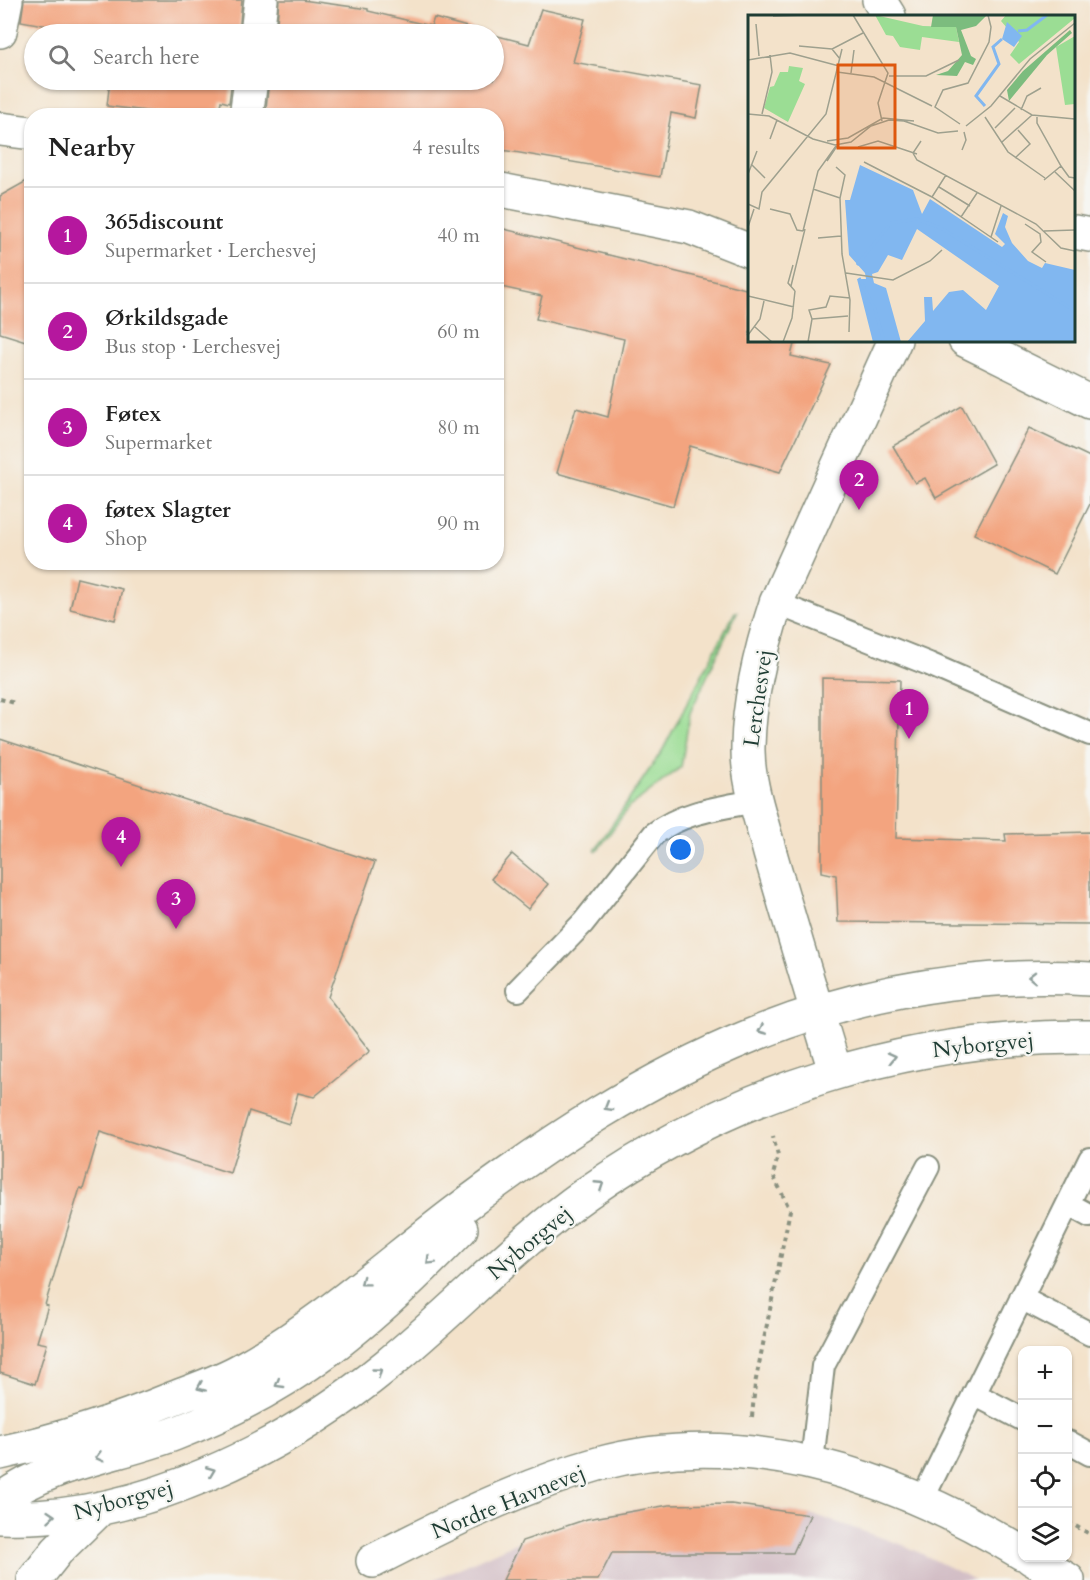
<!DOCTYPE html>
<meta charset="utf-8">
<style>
body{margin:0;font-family:Cardo,serif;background:#f2f2f2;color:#222}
.controls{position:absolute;right:18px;bottom:18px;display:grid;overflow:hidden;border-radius:12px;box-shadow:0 2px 4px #0004}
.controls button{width:54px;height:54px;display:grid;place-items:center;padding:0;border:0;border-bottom:2px solid #e0e0e0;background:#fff;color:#222;font:30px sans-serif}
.you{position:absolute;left:681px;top:850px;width:21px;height:21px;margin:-15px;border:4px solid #fff;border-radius:50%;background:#1a73e8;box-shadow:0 0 0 9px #1a73e833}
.badge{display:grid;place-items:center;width:39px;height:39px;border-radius:50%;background:#b5179e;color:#fff;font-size:20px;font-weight:700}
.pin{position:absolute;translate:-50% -50px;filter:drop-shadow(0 2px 3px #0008)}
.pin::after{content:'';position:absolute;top:32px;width:21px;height:18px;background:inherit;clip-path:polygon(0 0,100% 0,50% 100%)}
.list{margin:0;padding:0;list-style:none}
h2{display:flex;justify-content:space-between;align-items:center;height:78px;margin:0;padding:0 24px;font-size:26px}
h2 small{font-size:20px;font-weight:400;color:#767676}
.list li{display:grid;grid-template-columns:39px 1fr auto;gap:18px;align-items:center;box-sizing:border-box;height:96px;padding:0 24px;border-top:2px solid #e0e0e0}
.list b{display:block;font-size:22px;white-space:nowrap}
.list p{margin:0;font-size:20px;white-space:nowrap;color:#767676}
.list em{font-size:20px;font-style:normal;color:#767676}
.icon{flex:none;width:33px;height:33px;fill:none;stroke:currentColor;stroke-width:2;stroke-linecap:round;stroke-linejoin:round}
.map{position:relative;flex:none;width:1090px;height:1580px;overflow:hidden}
.search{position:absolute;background:#fff;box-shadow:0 2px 4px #0004;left:24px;top:24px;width:480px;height:66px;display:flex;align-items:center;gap:15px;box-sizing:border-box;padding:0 21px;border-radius:33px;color:#767676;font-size:22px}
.panel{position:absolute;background:#fff;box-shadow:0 2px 4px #0004;left:24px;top:108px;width:480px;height:462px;border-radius:24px}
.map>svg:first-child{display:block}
.industrial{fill:#d2bdc5}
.green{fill:#9bdd94;stroke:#5d8d64;stroke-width:1.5}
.building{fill:#f3a47f}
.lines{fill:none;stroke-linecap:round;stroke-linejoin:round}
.lane-casing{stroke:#89907f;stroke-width:26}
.street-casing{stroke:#89907f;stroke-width:36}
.secondary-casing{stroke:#89907f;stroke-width:36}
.path{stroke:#89907f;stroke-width:4;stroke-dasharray:4.5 4.5;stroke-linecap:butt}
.lane{stroke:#fff;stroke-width:22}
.street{stroke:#fff;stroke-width:33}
.secondary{stroke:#fff;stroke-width:33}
.oneway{stroke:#8f9e9a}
.labels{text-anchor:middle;stroke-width:4.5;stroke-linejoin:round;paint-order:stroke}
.street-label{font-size:22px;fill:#1f3d34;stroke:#f6f6f2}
.inset-river{fill:none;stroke:#81b7f0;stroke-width:3}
.inset-road{fill:none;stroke:#9ea08e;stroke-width:1.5}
.view{fill:#de580e;fill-opacity:0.15;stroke:#de580e;stroke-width:3}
.inset-edge{fill:none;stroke:#1f3d34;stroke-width:3}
</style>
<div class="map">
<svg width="1090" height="1580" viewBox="0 0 1090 1580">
<rect width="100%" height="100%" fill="#f6f6f2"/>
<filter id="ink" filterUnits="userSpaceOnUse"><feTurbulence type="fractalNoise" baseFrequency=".0167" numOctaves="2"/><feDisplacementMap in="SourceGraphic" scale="12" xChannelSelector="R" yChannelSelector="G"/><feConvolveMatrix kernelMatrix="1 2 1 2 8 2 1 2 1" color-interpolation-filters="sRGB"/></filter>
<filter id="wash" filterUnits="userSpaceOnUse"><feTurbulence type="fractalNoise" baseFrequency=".008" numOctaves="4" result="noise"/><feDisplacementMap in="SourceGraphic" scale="24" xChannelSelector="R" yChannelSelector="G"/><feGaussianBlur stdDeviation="1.35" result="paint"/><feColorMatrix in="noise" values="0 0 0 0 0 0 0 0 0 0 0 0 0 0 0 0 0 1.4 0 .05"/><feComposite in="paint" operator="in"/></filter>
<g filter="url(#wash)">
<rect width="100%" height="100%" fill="#f3e2ca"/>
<path class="industrial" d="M705 1504 757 1506 818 1516 906 1546 975 1580H433L513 1544 587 1519 633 1510Z"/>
<path class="green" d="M735 612H737L690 713 681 767 628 808 597 851 595 850 662 751Z"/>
<g id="blocks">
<path class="building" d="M24 0H242L239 34H92L21 21Z
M279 0H302L368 9V11L431 26 434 18 493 34H276Z
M541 9 585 19 573 62 702 85 696 118 671 113 660 177 496 149V116H308L266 109 269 80H494V35L529 44Z
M110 80H232L229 103 221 101 218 116H185L107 106Z
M32 178V343L0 333V196Z
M496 227 750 290V340H795L791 356 831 365 780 472 690 446 673 506 557 473 576 408 608 417 624 339 536 319 542 296 496 286Z
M962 406 994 464 936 498 925 478 915 483 893 446Z
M1029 428 1090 457V504L1055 574 974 534Z
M77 578 122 589 115 620 70 609Z
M822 678 900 680 896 838 1006 841 1005 834 1090 832V924L838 922 836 875 822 872Z
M0 739 375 862 328 997 370 1051 314 1097 298 1093 289 1124 249 1111 230 1173 100 1132 83 1189 80 1188 45 1305 48 1306 37 1342 47 1344 35 1384 0 1373Z
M512 854 548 884 528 909 491 879Z
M731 1504 810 1515 793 1553H612L598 1580H503L522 1541 587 1519 669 1505Z"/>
</g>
</g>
<g filter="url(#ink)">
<use href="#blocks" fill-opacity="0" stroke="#89907f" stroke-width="1.5"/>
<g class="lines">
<g class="lane-casing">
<path id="lane" d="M776 603 929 664 1090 734
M518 990 583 923 654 834C684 811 720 808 756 801
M1068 1204 1090 1216
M1021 1298 1090 1334
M974 1394 1022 1419
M1068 1442 1090 1454
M812 1462 823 1366 928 1167
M922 1500 1090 1159"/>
</g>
<g class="street-casing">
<path id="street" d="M257 34 261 0
M246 116 251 80
M0 129 32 133
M496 189 689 227 750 251
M1074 232 1090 235
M965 340 1090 402
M1031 1558 1068 1580
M373 1561C445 1524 520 1486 598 1464 746 1424 896 1477 1022 1553"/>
</g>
<g class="secondary-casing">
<path id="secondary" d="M879 0 889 16
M0 31 6 0
M835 1071C813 998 791 926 770 853 761 818 747 782 748 746 749 697 761 649 776 603L895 340
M0 1453C60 1440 118 1421 174 1398 197 1389 221 1381 242 1369 317 1327 385 1266 453 1214 647 1067 840 964 1090 979
M0 1500C51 1462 117 1456 174 1434 295 1388 372 1321 461 1229
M0 1517C136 1523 284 1449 387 1365 455 1310 516 1243 587 1193 734 1090 911 1035 1090 1037
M34 1580 57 1551 101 1508"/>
</g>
<path class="path" d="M0 699 15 703
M752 1417 755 1384 790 1210 773 1175 778 1156 773 1136
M1068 1522 1090 1534"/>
<use href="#lane" class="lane"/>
<use href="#street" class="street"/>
<use href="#secondary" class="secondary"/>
</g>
<defs><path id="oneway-chevron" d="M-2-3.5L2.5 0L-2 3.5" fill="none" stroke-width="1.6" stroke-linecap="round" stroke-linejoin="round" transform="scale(1.5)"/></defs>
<g class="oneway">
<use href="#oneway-chevron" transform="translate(1032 977) rotate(-179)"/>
<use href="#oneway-chevron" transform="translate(762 1030) rotate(157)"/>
<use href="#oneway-chevron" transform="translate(892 1057) rotate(-13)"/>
<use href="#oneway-chevron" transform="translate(608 1107) rotate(149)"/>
<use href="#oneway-chevron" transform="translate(600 1185) rotate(-33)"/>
<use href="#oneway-chevron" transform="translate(430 1261) rotate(135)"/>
<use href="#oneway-chevron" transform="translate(364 1282) rotate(143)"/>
<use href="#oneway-chevron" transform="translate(378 1372) rotate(-36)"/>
<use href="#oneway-chevron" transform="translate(279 1384) rotate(149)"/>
<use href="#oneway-chevron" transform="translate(201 1387) rotate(156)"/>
<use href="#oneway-chevron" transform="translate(99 1457) rotate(165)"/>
<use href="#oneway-chevron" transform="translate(211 1471) rotate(-22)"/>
<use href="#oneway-chevron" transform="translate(51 1516) rotate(-5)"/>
</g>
</g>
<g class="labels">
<g class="street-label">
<text transform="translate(757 698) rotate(-82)" y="8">Lerchesvej</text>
<text transform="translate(983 1044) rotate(-6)" y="8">Nyborgvej</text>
<text transform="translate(529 1242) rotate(-40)" y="8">Nyborgvej</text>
<text transform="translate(123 1499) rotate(-15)" y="8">Nyborgvej</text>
<text transform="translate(508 1501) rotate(-22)" y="8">Nordre Havnevej</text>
</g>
</g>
<g transform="translate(748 15)">
<rect width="327" height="327" fill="#f3e2ca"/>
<path d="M127 0 175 11 208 12 211 27 174 22 172 35 152 32 145 21 138 20ZM258 0H327V3L271 49 262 40 271 27 253 6ZM327 21V89L317 90 308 32ZM41 51 55 53 51 66 57 69 40 107 16 93 22 72 26 71 32 57H40Z" fill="#9bdd94"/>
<path d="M185 0 238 1 228 11 213 15 223 41 228 44 225 50 217 47 209 61 188 60 200 56 214 40 208 12H183ZM322 15 324 18 299 40 261 86 259 75 275 56Z" fill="#7cbc7e"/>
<path d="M259 7 274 21 266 32 254 24ZM112 150 165 175 174 199 182 184 254 232 257 229 247 219 255 198 260 201 257 212 264 228 280 246 294 253 297 248 327 255V327H159L177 306 176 282H184L185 296 201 277 215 275 238 295 251 271 169 214 154 245 140 240 130 257 124 259 126 268 138 273 153 327H125L109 264H118L117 258 101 240 97 185H102Z" fill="#81b7f0"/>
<path class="inset-river" d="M270 16 279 15 299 0M237 91 228 81 251 49 245 32 254 24M109 250 143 208 169 204 193 213 327 296M111 263 127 294 136 327"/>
<path class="inset-road" d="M105 0 140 58 130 88 134 106M25 1 58 0M8 9 11 41M51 31 84 34M92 44 84 34 115 18M0 45 42 38 91 51M89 57 126 62 184 91M103 58 106 35M141 61H178L211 45M252 81 284 100 327 104M273 95 279 81 293 73M0 99 21 101 65 124 87 130 103 127 123 111 141 105 156 106 190 118 210 116M14 99 24 57 22 40M237 102 260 137 297 163M289 102V108L313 151 321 162 327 163M212 109 187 92 195 75 220 68 241 27 243 12 240 0M218 111 243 91 282 44 327 8M247 113 267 93M22 124 29 105M79 126 100 123 135 103 166 106M173 126 165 138 169 145 288 209 313 233 327 236M254 127 284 100M110 132 130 126 169 139M214 135 218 125 216 117M267 143 282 129 270 115M79 146 89 131M116 147 184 182 250 227M3 149 17 163M88 152 97 160 92 183M307 157 327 176M0 159 9 136M296 165 313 151M191 172 222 191M65 174 92 183M184 182 198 160M92 183 94 239 102 285 101 317M0 189 11 194 14 177 78 99 94 34M22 194 42 199 49 215 55 216M213 202 229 178M277 209 292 219 293 227 284 237 298 247M0 212 6 194M55 216 70 156 88 131M296 216 327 215M243 222 253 191M70 223 93 221M45 250 40 268 47 276M98 258 145 265 182 246 194 235M43 271 57 214M0 281 46 292M64 304 61 295 78 292 82 281 102 283M64 304 100 301M7 312 24 327M0 320 12 304 16 286M35 327 44 303 47 276M60 327 64 304"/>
<path class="view" d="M90 50H147V133H90Z"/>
<rect width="327" height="327" class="inset-edge"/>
</g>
</svg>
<div class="controls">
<button>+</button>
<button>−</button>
<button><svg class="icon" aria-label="locate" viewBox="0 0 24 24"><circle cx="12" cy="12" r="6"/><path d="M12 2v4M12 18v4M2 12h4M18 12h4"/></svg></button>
<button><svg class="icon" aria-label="layers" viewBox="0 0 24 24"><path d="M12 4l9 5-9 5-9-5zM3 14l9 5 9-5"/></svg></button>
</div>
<div class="you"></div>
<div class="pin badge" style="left:909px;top:739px">1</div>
<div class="pin badge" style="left:859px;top:510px">2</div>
<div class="pin badge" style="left:176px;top:929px">3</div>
<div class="pin badge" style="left:121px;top:867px">4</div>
<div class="search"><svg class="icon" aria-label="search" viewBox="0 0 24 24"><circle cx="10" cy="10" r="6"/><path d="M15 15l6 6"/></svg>Search here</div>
<section class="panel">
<h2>Nearby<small>4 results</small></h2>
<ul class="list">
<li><span class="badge">1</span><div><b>365discount</b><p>Supermarket · Lerchesvej</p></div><em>40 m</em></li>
<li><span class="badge">2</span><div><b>Ørkildsgade</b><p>Bus stop · Lerchesvej</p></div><em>60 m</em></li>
<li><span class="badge">3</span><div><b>Føtex</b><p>Supermarket</p></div><em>80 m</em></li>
<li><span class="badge">4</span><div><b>føtex Slagter</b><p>Shop</p></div><em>90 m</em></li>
</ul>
</section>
</div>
